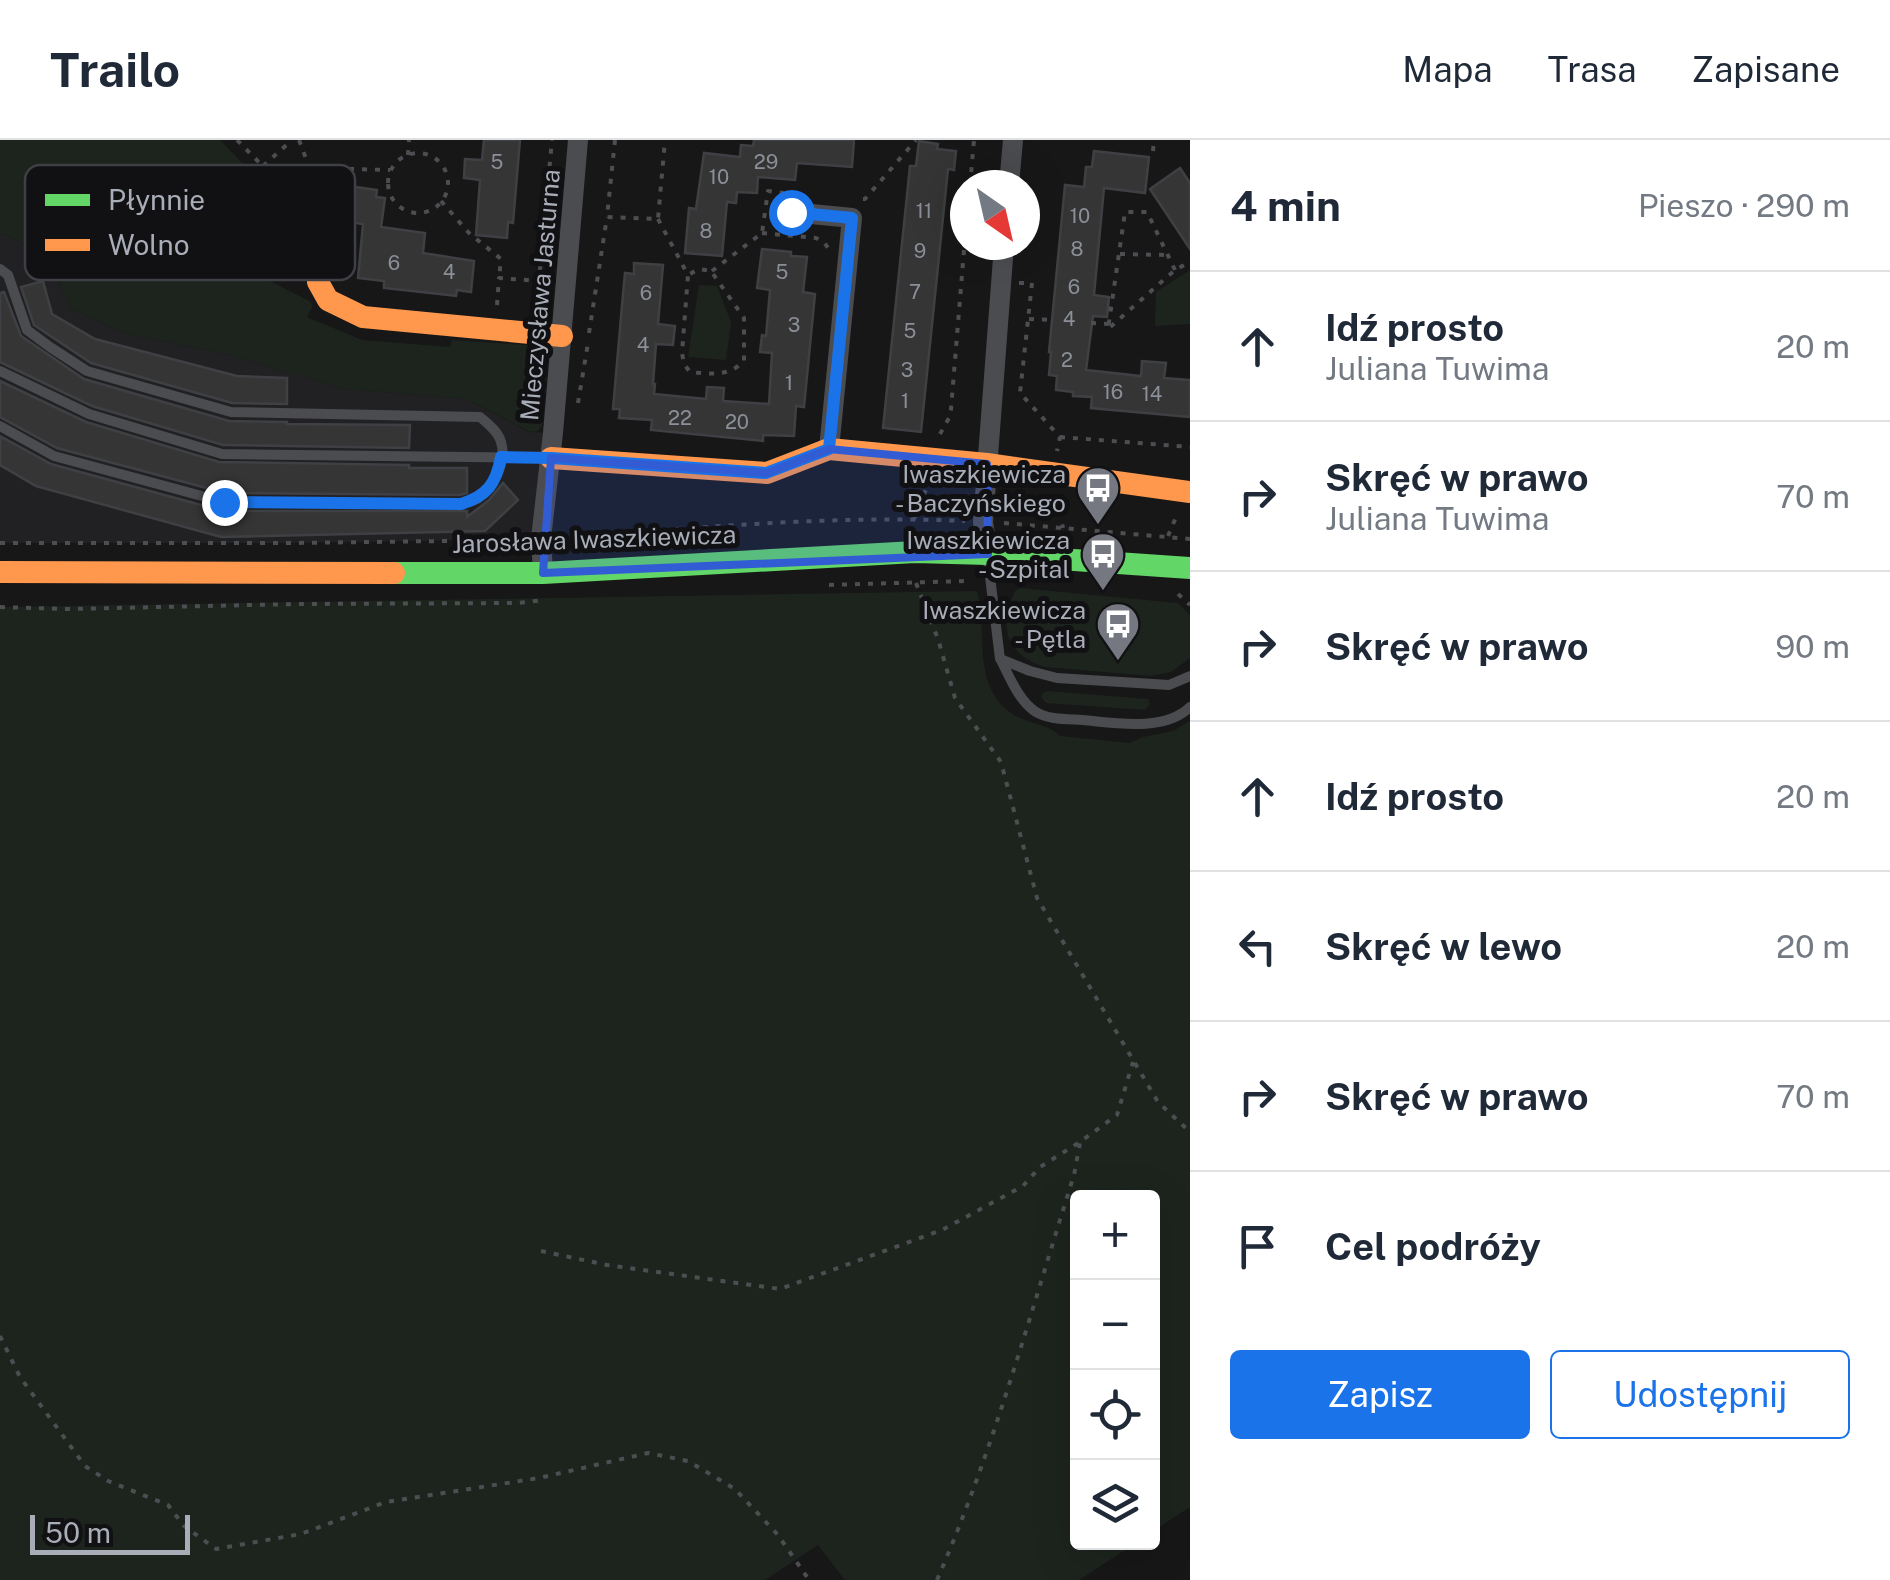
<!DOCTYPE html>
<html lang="pl">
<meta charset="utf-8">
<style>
body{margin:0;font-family:"Public Sans",sans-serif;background:#f6f6f7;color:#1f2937}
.controls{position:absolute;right:30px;bottom:30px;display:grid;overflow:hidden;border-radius:10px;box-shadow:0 10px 40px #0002}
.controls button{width:90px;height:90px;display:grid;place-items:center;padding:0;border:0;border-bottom:2px solid #e0e1e3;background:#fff;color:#1f2937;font:50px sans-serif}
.compass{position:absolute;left:950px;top:30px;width:90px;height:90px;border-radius:50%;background:#fff;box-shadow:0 10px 40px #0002;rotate:146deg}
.scale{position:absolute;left:30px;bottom:25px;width:160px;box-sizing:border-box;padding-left:10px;border:5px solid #a8adb8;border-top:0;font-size:28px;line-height:35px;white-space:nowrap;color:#a8adb8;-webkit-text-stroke:8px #111113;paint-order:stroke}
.stop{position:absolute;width:30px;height:30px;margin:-22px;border:8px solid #1a73e8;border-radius:50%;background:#fff}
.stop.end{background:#1a73e8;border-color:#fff;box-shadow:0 2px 10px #0008}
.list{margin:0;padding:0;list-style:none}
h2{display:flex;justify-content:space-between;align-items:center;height:130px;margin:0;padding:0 40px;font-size:42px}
h2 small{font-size:32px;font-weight:400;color:#747a83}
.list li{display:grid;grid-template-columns:65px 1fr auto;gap:30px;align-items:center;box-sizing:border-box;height:150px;padding:0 40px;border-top:2px solid #e0e1e3}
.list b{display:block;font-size:38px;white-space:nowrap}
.list p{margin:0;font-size:32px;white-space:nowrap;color:#747a83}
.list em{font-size:32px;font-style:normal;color:#747a83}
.actions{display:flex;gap:20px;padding:30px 40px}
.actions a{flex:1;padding:22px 0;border:2px solid #1a73e8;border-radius:10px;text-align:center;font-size:35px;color:#1a73e8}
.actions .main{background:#1a73e8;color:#fff}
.icon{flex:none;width:55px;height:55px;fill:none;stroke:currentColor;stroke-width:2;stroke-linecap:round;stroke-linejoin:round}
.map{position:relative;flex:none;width:1190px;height:1440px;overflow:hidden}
header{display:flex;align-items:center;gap:60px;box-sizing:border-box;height:140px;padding:0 50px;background:#fff;border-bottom:2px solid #e0e1e3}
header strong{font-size:48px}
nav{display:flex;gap:55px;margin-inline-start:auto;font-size:35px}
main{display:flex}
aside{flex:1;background:#fff}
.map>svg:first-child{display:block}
.built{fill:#212123}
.green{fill:#1d241e}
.building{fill:#353536;stroke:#3f4043;stroke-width:2.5}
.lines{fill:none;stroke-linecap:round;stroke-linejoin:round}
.path{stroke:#4d4e52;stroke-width:4;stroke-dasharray:5 8;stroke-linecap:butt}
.lane{stroke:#4b4c50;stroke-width:10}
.street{stroke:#4b4c50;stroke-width:20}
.fast{stroke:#63d668;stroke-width:22}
.slow{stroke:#ff974d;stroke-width:22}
.route{stroke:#1a73e8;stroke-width:12}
.marked{fill:#325cd3;fill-opacity:0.2;stroke:#325cd3;stroke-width:8;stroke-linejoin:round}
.labels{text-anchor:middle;stroke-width:10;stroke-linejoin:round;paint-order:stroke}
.number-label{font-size:20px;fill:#8b8f98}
.street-label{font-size:25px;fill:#a8adb8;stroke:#111113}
.poi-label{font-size:25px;fill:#a8adb8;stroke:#111113;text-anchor:end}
.key{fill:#111113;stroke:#3e4045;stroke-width:2.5}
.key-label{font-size:28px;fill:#a8adb8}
</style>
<header>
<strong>Trailo</strong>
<nav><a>Mapa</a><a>Trasa</a><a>Zapisane</a></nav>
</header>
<main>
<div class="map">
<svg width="1190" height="1440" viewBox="0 0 1190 1440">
<rect width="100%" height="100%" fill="#171717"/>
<path class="built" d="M5 94 50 119 71 169 124 193 222 213 345 249 467 259 529 292 553 293 541 399 294 403H0V95Z"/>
<path class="green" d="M0 0H220L289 72 248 130 311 162 312 167 307 177 362 200 450 207 452 200 539 206 548 222 542 285 538 291 530 292 467 259 345 249 222 213 124 193 71 169 50 119 5 94 0 95Z
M1190 130V184L1155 186 1156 152Z
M699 145 717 146 731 182 726 220 688 217Z
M1020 448 1178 463 1190 475V518L1171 532 1151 536 1045 527C1006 515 997 486 1016 450Z
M977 451C988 490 972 538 1006 569 1025 586 1045 581 1060 596L1130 603 1143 597 1173 591 1190 581V1367L1153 1391 1152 1058H1078V1402L1136 1403 1079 1440H845L818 1405 765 1440H0V467Z
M1047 551 1148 559 1150 564 1145 570 1046 563 1041 557 1043 553Z"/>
<path class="building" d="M484 0H520L513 83 508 82 507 98 476 95 480 40 464 38 465 19 482 20Z
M754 0H854L852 27 797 23 795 40 758 37 757 53 737 52 736 63 727 62 722 116 685 113 689 68 696 69 704 13 740 17 741 5 753 6Z
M919 1 938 4 937 9 956 11 954 30 948 29 921 292 883 288 910 26H916Z
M1094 11 1149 17 1145 53 1104 48 1094 155 1109 157 1107 177 1093 176 1086 230 1141 236 1142 221 1166 223 1164 238 1190 240V277L1091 268 1092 257 1073 256V252L1056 250 1057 236 1049 235 1051 212H1049L1065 45 1084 47 1086 27H1092Z
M1180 28 1190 43V109L1150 49Z
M349 46 377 50 376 57 385 58 381 87 425 93 423 113 474 121 471 152 457 150 456 156 384 148V141L358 138 363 84 334 80 339 49 348 51Z
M762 109 791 112V116L807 117 803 152 815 154 804 267 796 266 794 296 763 295V301L651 290 652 280 619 278 620 269H613L623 154 625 133 634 134V123L663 125 658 184 675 186 673 205 656 204 653 244H655L654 254 706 259 707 247 724 248 723 261 769 264 772 213 760 212 762 195 766 196 770 150 757 148Z
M43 141 52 174 95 199 237 236 287 238V264L232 263 91 223 34 185 21 147Z
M4 152 21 196 84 239 229 281 287 282V284L410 285 409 308 223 305 92 266 0 222V153Z
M0 241 86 282 219 322 409 325V328H467V353L460 355 225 353 57 308 0 277Z
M0 296 51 324 223 371H467V377L489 360 503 343 518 360 485 391 221 397 36 346 0 325Z"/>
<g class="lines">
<path class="path" d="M237 0 323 87
M299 0 314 40 323 93
M615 0 607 77 658 79 665 0
M1153 11 1154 0
M388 43a30 30 0 1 1 60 0a30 30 0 1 1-60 0Z
M408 15 409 0
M263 26 292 0
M310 28 390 30
M970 45 974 0
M863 59H865L916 0
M441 61 469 93 501 119 499 138
M658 79 688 135 682 213 684 224 690 232C710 234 729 237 744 221V178L711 131 699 129 688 135
M1025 89 1029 59 1025 56
M762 93 816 98 824 102 828 108
M1120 114 1165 115
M1175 130 1147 72H1125L1108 189 1175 130 1190 122
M712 131 762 93 768 51 784 53
M1019 143H1032L1020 253 1060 297 1057 311
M497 165 499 138 539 141 552 0
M535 168 539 141H548
M1029 179 1054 180
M1091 183 1109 184
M589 193 607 77
M578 263 588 203
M940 294 949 278 951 269 965 98
M1060 297 1190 307
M1057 359 1063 388
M914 379 929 342
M1004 383 1190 399
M1168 396 1176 377
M560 398C694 388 830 375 965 381
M0 403H293L520 400
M916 443 938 499 955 558 1001 622 1037 758 1158 962 1190 992
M829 445 964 441
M1178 454 1190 465
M0 467 69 469 298 464 517 463 545 460
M541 1111 607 1125 780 1149 942 1090 1023 1046 1040 1027 1080 1002 1117 975 1133 922
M0 1196 20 1237 85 1326 108 1341 168 1365 184 1386 216 1409 301 1394 386 1362 539 1338 648 1313 688 1321 735 1349 778 1395 809 1440
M937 1440C994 1309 1031 1171 1074 1035L1080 1003"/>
<path class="lane" d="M0 129 8 135 27 190 50 207 87 231 231 272 480 277C487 283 498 291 501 302 507 322 494 348 477 359 472 362 466 362 461 364L224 362 54 316 0 286
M0 231 89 274 222 314 548 318
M988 420 1000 519 1030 531 1057 538 1169 545 1190 536
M1001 520C1010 538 1019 561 1036 572 1049 580 1067 579 1083 580 1115 583 1164 592 1190 567"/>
<path class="street" d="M1009 45 1013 0
M791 72 852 78 829 309
M988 414 983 382 1004 105
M543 433 541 399 553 293 578 0"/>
<path class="fast" d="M394 433H543L915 412 988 414 1190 428"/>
<path class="slow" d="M316 116 318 142 328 160 363 177 562 196
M551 318 767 333 829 309 987 324 1190 352
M0 432 394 433"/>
</g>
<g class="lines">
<path class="route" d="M224 362 461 364C487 356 496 344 501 317L551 318 766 333 829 309 852 78 791 72"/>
</g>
<path class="marked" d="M829 309 987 324 988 414 543 433 551 318 767 333Z"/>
<defs>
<g id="bus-pin" transform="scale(2.25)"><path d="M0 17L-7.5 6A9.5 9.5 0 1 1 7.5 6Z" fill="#757880" stroke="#111113"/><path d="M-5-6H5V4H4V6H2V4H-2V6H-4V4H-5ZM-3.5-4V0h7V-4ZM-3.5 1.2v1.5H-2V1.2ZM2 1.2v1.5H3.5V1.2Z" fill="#fff"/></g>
</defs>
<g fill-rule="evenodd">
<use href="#bus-pin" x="1098" y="348"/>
<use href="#bus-pin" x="1103" y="414"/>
<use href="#bus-pin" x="1118" y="484"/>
</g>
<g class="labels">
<g class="number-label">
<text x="497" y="29">5</text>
<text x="766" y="29">29</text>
<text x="719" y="44">10</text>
<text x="924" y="78">11</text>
<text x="1080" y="83">10</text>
<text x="706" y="98">8</text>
<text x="1077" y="116">8</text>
<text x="920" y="118">9</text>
<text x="394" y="130">6</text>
<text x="449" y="139">4</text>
<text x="782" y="139">5</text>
<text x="1074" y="154">6</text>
<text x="915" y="159">7</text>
<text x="646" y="160">6</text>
<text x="1069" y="186">4</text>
<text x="794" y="192">3</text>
<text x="910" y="198">5</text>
<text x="643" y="212">4</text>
<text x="1067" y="227">2</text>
<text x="907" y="237">3</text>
<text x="789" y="250">1</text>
<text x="1113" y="259">16</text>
<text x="1152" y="261">14</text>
<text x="905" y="268">1</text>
<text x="680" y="285">22</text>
<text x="737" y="289">20</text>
</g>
<g class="street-label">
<text transform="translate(540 155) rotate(-85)" y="9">Mieczysława Jasturna</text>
<text transform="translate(594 399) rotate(-2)" y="9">Jarosława Iwaszkiewicza</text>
</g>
<g class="poi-label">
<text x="1066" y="343">Iwaszkiewicza<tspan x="1066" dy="29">- Baczyńskiego</tspan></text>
<text x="1070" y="409">Iwaszkiewicza<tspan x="1070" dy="29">- Szpital</tspan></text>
<text x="1086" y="479">Iwaszkiewicza<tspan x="1086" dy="29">- Pętla</tspan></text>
</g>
</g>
<rect x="25" y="25" width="330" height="115" rx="15" class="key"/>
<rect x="45" y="54" width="45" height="12" fill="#63d668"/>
<rect x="45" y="99" width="45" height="12" fill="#ff974d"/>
<g class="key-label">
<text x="108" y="70">Płynnie</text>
<text x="108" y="115">Wolno</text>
</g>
</svg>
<div class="controls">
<button>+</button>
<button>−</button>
<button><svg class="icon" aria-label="locate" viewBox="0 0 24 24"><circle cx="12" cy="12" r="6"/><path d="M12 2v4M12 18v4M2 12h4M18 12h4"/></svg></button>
<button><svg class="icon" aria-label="layers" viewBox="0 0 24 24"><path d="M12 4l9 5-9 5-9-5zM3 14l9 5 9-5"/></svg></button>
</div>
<svg class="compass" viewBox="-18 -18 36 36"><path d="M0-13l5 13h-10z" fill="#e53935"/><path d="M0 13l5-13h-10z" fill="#747a83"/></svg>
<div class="scale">50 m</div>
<div class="stop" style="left:791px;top:72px"></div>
<div class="stop end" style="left:224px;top:362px"></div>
</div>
<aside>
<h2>4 min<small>Pieszo · 290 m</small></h2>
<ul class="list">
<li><svg class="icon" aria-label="ahead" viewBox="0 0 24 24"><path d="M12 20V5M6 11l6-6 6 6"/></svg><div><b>Idź prosto</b><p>Juliana Tuwima</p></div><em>20 m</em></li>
<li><svg class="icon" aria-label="right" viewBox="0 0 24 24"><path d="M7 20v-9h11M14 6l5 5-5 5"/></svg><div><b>Skręć w prawo</b><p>Juliana Tuwima</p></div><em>70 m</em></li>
<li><svg class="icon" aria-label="right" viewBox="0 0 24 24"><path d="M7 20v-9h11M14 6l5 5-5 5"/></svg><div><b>Skręć w prawo</b></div><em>90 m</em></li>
<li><svg class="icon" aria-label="ahead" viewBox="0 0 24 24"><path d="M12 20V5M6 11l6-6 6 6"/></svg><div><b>Idź prosto</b></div><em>20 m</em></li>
<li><svg class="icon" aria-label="left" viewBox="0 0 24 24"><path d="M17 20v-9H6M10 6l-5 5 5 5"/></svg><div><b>Skręć w lewo</b></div><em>20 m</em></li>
<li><svg class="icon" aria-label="right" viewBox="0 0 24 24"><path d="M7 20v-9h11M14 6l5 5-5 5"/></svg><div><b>Skręć w prawo</b></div><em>70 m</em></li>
<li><svg class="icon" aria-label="arrive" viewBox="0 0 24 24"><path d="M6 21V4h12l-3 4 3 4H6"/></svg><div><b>Cel podróży</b></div></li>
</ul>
<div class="actions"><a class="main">Zapisz</a><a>Udostępnij</a></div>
</aside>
</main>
